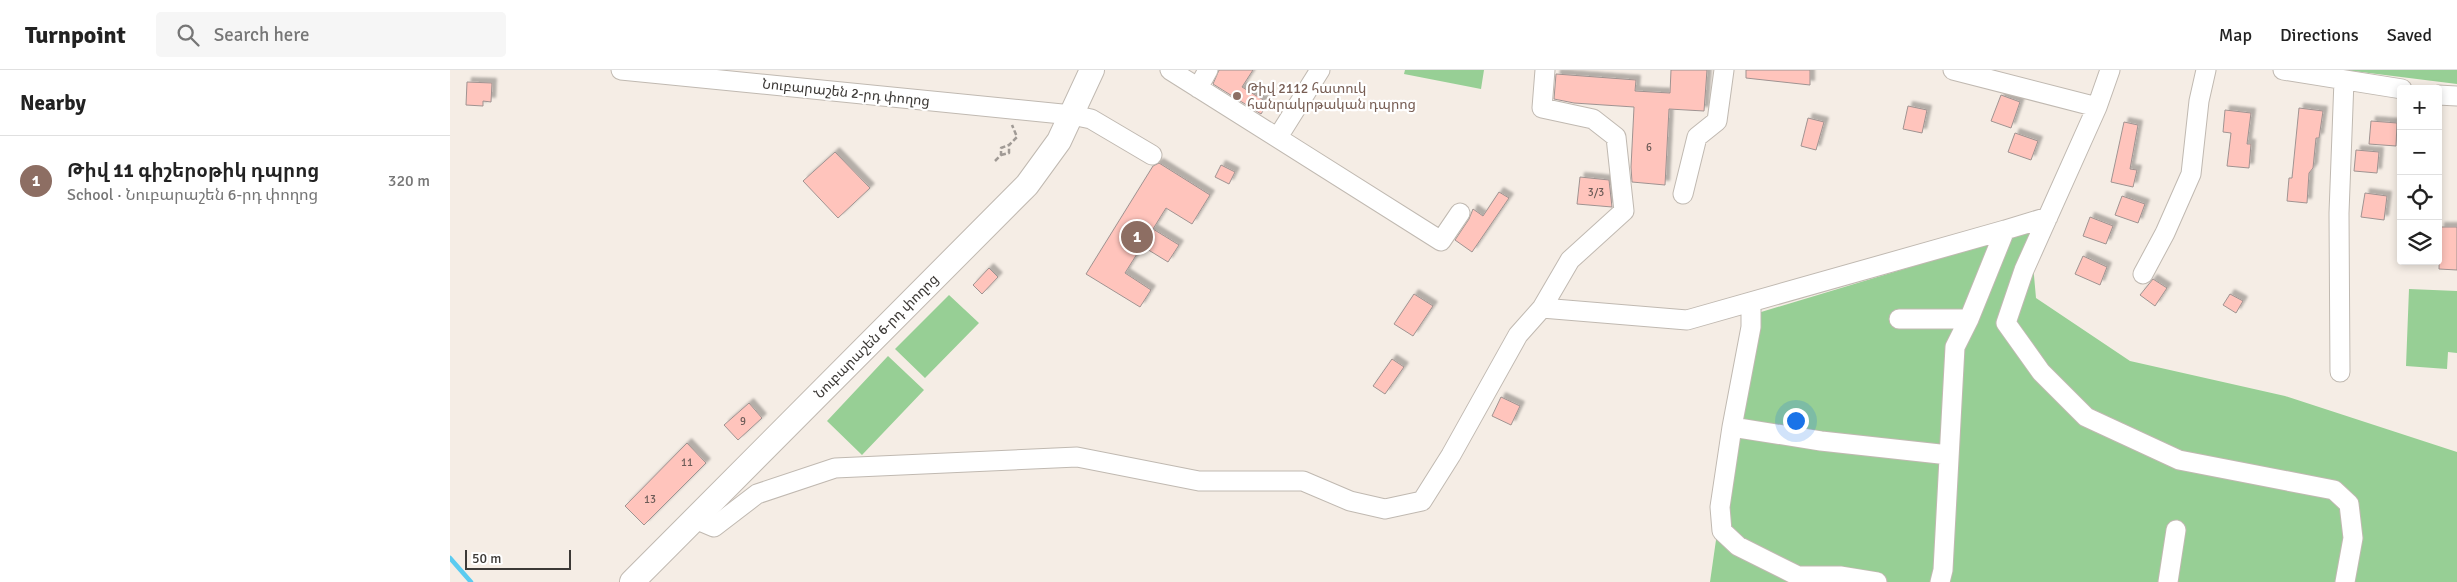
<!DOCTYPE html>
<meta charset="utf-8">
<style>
body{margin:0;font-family:Signika,"Noto Sans Armenian",sans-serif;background:#f6f6f6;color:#222}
.controls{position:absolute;right:15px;top:15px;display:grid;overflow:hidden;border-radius:5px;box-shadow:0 2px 8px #0003}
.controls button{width:45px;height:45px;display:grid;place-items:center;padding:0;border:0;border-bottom:1px solid #e0e0e0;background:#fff;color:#222;font:25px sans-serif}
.scale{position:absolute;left:15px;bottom:12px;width:106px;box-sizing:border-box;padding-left:5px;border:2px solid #3c3936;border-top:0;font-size:14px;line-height:18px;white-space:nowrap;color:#3c3936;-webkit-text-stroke:4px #fff;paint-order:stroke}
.you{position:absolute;left:1345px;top:350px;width:18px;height:18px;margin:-12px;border:4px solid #fff;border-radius:50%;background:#1a73e8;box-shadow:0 0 0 8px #1a73e833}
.badge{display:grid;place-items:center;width:32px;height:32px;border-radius:50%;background:#008366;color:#fff;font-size:16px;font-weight:700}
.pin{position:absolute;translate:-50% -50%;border:2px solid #fff;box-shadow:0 1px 5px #0006}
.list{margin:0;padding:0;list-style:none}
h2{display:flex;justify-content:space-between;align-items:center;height:65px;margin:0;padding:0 20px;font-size:21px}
h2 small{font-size:16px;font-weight:400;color:#767676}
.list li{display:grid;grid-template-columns:32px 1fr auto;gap:15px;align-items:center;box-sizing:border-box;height:90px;padding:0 20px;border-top:1px solid #e0e0e0}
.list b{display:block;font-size:19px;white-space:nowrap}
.list p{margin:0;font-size:16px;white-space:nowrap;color:#767676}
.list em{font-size:16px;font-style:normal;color:#767676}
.icon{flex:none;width:28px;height:28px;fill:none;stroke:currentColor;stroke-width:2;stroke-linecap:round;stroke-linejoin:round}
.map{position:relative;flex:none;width:2007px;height:512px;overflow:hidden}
header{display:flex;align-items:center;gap:30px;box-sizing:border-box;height:70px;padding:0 25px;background:#fff;border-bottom:1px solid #e0e0e0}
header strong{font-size:24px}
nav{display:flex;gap:28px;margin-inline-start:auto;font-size:18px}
.search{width:350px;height:45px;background:#f6f6f6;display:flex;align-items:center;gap:12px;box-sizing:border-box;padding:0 18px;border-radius:5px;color:#767676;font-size:19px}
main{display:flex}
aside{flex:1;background:#fff}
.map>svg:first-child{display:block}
.green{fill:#97cf95}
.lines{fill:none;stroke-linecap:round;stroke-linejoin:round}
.stream{stroke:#5bcbf0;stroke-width:4.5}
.building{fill:#ffc4bc;stroke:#9f9391;filter:url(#shadow)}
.minor-casing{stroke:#c0b9b1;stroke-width:21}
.major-casing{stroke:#c0b9b1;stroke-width:26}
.path{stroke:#a09a95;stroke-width:2.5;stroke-dasharray:5 2.5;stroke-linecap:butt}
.minor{stroke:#fff;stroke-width:19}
.major{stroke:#fff;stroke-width:24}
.education-dot{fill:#8d6e63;stroke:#fff;stroke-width:2}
.labels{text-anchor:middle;stroke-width:4.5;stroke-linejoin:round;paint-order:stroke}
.number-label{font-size:11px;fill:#6d5c58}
.education-label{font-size:14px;fill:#785e54;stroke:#fff;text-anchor:start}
.street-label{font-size:14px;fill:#3c3936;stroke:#fff}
</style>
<header>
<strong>Turnpoint</strong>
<div class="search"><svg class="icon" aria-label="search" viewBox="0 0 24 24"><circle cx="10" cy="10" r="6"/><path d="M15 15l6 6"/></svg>Search here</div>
<nav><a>Map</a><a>Directions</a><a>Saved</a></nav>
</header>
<main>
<aside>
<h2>Nearby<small></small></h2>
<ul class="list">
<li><span class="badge" style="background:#8d6e63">1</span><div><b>Թիվ 11 գիշերօթիկ դպրոց</b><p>School · Նուբարաշեն 6-րդ փողոց</p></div><em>320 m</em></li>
</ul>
</aside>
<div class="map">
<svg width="2007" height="512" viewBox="0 0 2007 512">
<defs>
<filter id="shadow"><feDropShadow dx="4.5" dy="-4.5" stdDeviation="1" flood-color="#0004"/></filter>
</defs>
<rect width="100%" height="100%" fill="#f5ede5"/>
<path class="green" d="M955 0H1034L1031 19 954 4Z
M1895 0H2007V14Z
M1580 161 1586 228 1680 291 1835 326 2007 382V512H1260L1298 246Z
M1959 219 2007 221V283L1998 282 1997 299 1956 296Z
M499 225 529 253 475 308 445 279Z
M438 286 474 320 412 385 377 351Z"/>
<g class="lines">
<path class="stream" d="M0 488 21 512"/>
</g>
<path class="building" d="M769 0H803L792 17 818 33 811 44 763 14Z
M1221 0H1257L1254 41 1219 39 1215 115 1182 112 1181 97 1184 37 1124 33 1104 29 1106 4 1186 10 1185 21 1220 23Z
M1296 0H1360V15L1296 8Z
M17 12 42 13 41 32 33 31V36L16 35Z
M1551 25 1570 32 1561 58 1541 51Z
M1458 36 1477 40 1472 63 1453 59Z
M1849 38 1873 41 1869 68H1866L1863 98 1859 103 1857 133 1837 131 1839 108H1842Z
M1775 40 1801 43 1797 74H1801L1799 98 1777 96 1781 63 1773 62Z
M1358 48 1374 52 1366 80 1351 76Z
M1921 51 1947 53 1946 76 1919 74Z
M1674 52 1688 55 1680 99 1687 100 1683 117 1661 112Z
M1565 63 1588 71 1581 90 1558 82Z
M1906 80 1929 82 1927 103 1904 101Z
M385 82 420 118 388 148 353 111Z
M709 93 760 125 742 154 716 138 703 159 729 175 718 192 692 176 675 203 701 220 690 237 636 204 703 96Z
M771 95 785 102 779 114 765 107Z
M1130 107 1159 110 1162 137 1127 134Z
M1049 122 1059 128 1022 182 1005 170 1019 149 1023 139 1033 146Z
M1915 123 1937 126 1934 150 1911 147Z
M1672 126 1695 134 1688 153 1665 145Z
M1640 147 1663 156 1656 174 1633 166Z
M1990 157H2007V200L1989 199Z
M1633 186 1657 197 1650 215 1625 204Z
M539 198 548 207 532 224 523 215Z
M1703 209 1717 218 1705 236 1690 225Z
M964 224 983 236 963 266 944 254Z
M1780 224 1793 231 1786 243 1773 235Z
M942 289 954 297 935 324 923 316Z
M1051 327 1070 336 1061 355 1042 346Z
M299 333 312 348 288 370 274 355Z
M237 373 256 393 194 455 175 436Z"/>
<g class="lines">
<g class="minor-casing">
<path id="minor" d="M171 0 622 45 641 49 702 85
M720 0 991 171 1010 143
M1503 0 1647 37
M1660 0 1647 37 1574 200 1556 253 1591 302 1636 347 1729 390 1884 420 1899 434 1903 468 1895 512
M1833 0 1952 19
M748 18 758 0
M1988 25 2007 26
M828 67 870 0
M1233 124 1247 67 1267 51 1274 0
M1693 204 1715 163 1741 104 1749 31 1756 0
M1301 232V257L1282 357 1270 437 1272 461 1288 476 1348 506H1390L1427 512
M1092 238 1237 250 1555 160
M1449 249H1519
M1890 302 1889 143 1894 10
M1282 357 1371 371 1499 385
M245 449 264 457 307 424 385 398 627 387 749 411H853L900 431 935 439 972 431 1001 385 1068 265 1092 238 1120 190 1174 141 1166 67 1143 49 1092 38 1095 0
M1490 512 1493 500 1505 277 1519 249 1555 160 1598 147
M1718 512 1726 460"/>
</g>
<g class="major-casing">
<path id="major" d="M182 512 577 115 609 71 642 0"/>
</g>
<path class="path" d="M551 85 559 83V75
M545 91 551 85V78L559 75 567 67 562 55"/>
<use href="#minor" class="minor"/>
<use href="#major" class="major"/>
</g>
<circle class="education-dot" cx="787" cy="26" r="5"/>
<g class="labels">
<g class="number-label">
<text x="1199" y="81">6</text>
<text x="1146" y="126">3/3</text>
<text x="293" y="355">9</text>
<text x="237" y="396">11</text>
<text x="200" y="433">13</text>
</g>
<g class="education-label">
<text x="797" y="23">Թիվ 2112 հատուկ<tspan x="797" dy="16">հանրակրթական դպրոց</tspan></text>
</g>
<g class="street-label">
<text transform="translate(396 22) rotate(6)" y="5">Նուբարաշեն 2-րդ փողոց</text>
<text transform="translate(426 266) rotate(-45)" y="5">Նուբարաշեն 6-րդ փողոց</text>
</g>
</g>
</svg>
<div class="controls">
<button>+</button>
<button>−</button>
<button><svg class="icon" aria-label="locate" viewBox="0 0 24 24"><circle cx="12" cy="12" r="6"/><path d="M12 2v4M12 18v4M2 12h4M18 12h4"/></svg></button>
<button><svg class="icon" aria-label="layers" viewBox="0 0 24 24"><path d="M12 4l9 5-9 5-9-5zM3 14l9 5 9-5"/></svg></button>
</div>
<div class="scale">50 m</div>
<div class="you"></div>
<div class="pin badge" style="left:687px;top:167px;background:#8d6e63">1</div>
</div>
</main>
